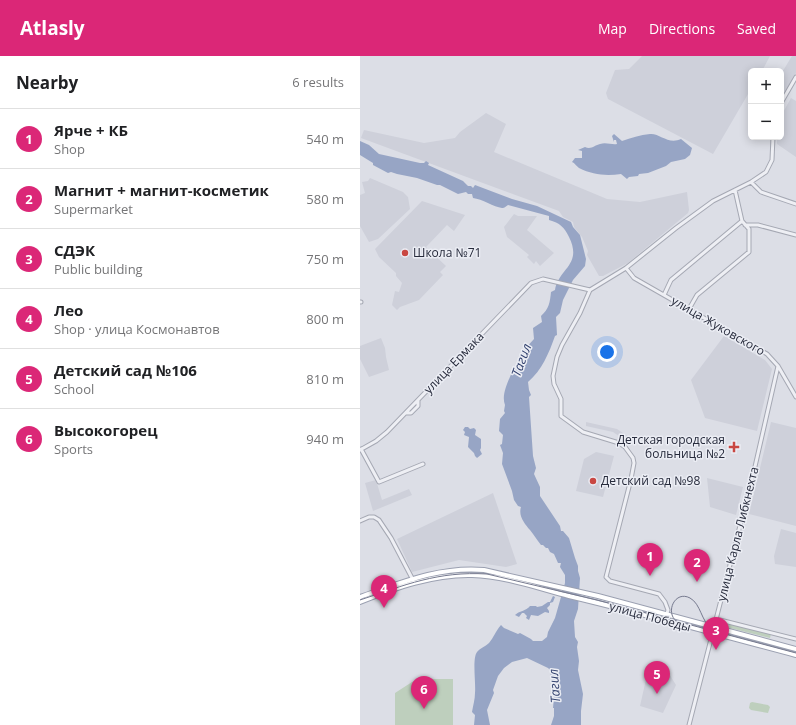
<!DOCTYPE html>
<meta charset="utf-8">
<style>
body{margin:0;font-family:"Open Sans",sans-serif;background:#f6f6f6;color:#202124}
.controls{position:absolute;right:12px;top:12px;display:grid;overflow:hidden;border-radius:6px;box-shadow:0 2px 10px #0003}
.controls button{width:36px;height:36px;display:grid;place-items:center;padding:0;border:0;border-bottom:1px solid #e0e0e0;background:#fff;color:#202124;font:20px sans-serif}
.you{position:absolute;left:247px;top:296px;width:14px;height:14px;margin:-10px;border:3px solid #fff;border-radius:50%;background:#1a73e8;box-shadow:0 0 0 6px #1a73e833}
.badge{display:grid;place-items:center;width:26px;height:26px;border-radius:50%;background:#db2777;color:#fff;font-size:13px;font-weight:700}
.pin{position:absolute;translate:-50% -33px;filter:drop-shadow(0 1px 2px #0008)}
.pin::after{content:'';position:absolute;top:21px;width:14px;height:12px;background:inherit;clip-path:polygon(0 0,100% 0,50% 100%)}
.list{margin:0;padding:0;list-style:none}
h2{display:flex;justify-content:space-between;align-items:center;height:52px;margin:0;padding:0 16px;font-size:17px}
h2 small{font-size:13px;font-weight:400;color:#757577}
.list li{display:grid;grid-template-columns:26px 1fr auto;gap:12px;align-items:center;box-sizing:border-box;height:60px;padding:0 16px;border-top:1px solid #e0e0e0}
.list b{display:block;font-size:15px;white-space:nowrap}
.list p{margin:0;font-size:13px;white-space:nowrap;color:#757577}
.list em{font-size:13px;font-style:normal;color:#757577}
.map{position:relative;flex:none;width:436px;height:669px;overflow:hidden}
header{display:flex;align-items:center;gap:24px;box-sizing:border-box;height:56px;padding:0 20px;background:#db2777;color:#fff}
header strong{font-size:19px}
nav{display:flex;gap:22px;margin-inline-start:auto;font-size:14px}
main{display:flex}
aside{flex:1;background:#fff}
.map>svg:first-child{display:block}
.built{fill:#ced0da}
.green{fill:#becfbd}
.water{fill:#97a5c5}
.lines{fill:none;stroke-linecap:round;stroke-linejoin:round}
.minor-casing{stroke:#a5a8b3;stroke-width:5}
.major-casing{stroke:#9ba0b1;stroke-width:6}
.minor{stroke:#eeeff4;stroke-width:3}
.major{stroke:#fff;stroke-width:4}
.tram{stroke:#767a8f;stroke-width:1}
.poi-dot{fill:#c94742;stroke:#ebedf4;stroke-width:1.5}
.labels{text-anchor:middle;stroke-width:3;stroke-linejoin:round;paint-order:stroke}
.poi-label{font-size:12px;fill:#262a3b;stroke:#ebedf4;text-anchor:start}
.street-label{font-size:12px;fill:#262a3b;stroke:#ebedf4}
.water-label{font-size:13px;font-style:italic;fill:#32416e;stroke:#ebedf4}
</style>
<header>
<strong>Atlasly</strong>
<nav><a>Map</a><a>Directions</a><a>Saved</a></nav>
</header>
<main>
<aside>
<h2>Nearby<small>6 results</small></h2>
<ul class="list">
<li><span class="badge">1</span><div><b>Ярче + КБ</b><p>Shop</p></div><em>540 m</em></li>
<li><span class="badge">2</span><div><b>Магнит + магнит-косметик</b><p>Supermarket</p></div><em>580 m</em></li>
<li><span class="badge">3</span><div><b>СДЭК</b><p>Public building</p></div><em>750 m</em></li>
<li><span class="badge">4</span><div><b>Лео</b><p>Shop · улица Космонавтов</p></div><em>800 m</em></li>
<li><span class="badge">5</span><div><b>Детский сад №106</b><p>School</p></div><em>810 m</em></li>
<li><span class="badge">6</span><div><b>Высокогорец</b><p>Sports</p></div><em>940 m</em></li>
</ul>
</aside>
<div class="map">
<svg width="436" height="669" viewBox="0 0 436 669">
<rect width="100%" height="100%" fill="#dcdee6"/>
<path class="built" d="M282 0H410L402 15H391V33L353 98 248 43 246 37 255 14 269 13Z
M432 0H436V17L421 43V18Z
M431 42 436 45V101L417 88V81H421V60Z
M126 57 146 68 134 96 247 143 280 146 327 136 329 154 328 157 268 207 243 220H239L227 199 228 195 222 181 214 171 213 166 203 161 199 155 1 82 4 74 64 87 95 82 100 76Z
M10 122 43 136 48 141 50 153 18 183 9 186 0 170V139L5 137 2 126 8 125Z
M62 145 105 159 94 175 87 169 66 191 86 210 80 216 83 219 59 244 40 251 37 254 32 249 35 235 39 236 42 227 36 220V217L19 201 15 193Z
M154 158 158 160H177L167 174 194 197 180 210 176 205 174 208 167 201 169 199 147 181 144 171Z
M364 280 405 304 412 313 397 375 345 362 331 324Z
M21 282 25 292 26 301 29 314 9 321 0 303V290Z
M226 366 257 373 272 383V385L271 388 253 376 226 370Z
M411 366 436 372V470L389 458Z
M236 396 254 400 243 441 216 435 224 403Z
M347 422 383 431 376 459 350 451Z
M16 424 22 444 49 433 52 439 13 455 5 427Z
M133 437 157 508 146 511 99 504 52 516 37 483Z
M421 473 436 477V511L415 508 414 500Z
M289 610 308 616 316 629 303 657 280 650Z"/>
<path class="green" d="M368 567 411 578 410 582 362 570Z
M64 623H93V669H35V637L52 626Z
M392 646 408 649 410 651 408 657 391 654 389 652 390 647Z"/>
<path class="water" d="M254 78 262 85C271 82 280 79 290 78 300 77 308 89 321 83L332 92 330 99 325 103 311 106 306 110 288 117 279 118 278 120 269 121 267 123 261 118C246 120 233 119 219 112 216 110 215 107 212 106L215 102H222V95L218 94 225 91C231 94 235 89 240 88 246 86 252 89 257 88L256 84H254V86L252 80Z
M0 85 9 89 19 98 60 107H64L66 105 69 107 68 109 103 125 108 130H111L113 132 115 129 152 143 177 150 211 166 213 171 220 179 226 203 225 210 213 224 203 244 200 257 196 261 197 279 195 280C189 297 182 314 168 326L169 334 171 339 169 341 173 400 176 412 174 418 180 431V440L200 470 201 475H203L209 482 215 502 218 510V515L220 522 218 553 214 565 215 581 218 586 217 591 219 605 218 614 223 638 221 655V669H191L194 660V652H193L194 641 192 637 193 634 190 614 188 612 167 602 152 606 144 612 138 620 133 634 134 637 127 654 130 669H114L115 659 112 656C113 650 115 643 115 637 116 627 112 603 117 596 120 592 125 591 129 587 134 581 135 576 141 569L144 572 158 578 160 577 171 583 173 585H182L187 581 188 576 195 562 205 527V519L200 511 201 507H198L194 498 190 496 188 492H186L183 489H181C177 484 174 479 170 474 165 468 158 460 161 451L158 450 154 444 152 435 142 408 143 397 140 389 142 388 143 379 139 375 140 363 145 357 144 355 145 349C141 339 148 326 152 316L155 315 157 310 162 301 163 295 174 283 173 272 182 266 181 260C189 253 190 246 191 236L195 234C198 213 223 209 209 181 204 171 200 167 189 164V160L148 149C145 151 145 152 142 152 134 151 122 143 113 142L112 138H108L106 136 98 138 80 129H77L57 122 37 118 31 116 28 117 13 109V107L0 99Z
M105 371H108L110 373 114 372 116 374 115 379 121 383V392L120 394 122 398 117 402 115 400 114 397 108 391 109 381 104 379 105 376 103 374Z
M193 540 195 541 193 546 190 547V549L187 552 189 555V557L185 556 178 560 171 559 169 564 166 562 167 560 164 557H162L159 561 155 559C159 555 166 555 170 550H176L177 551 182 550 188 546H190Z"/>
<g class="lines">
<g class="minor-casing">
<path id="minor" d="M421 47 436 21
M391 126 401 136 436 148
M385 169H398L436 179
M266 212 274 222 407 298 418 310 436 341
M304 239 311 224 382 165
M0 246H1
M329 253 337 239 389 196V173L382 165 375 134
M46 357H51L58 350V345
M1 393 19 426 63 408
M0 394 16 385 27 376 171 227 183 223 230 234
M0 465 9 461H14L19 464 31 482 53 524
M305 564 308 554 305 546 299 538 250 525 246 521 271 423 274 407 273 402 265 391 259 387 223 376 201 360V343L194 328 193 320 197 301 202 289 220 257 230 234 266 212 316 172 353 145 391 126 406 116 412 104 413 81
M360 564 436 583
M329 669 394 415 418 310"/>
</g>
<g class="major-casing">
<path id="major" d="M0 541C40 527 80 510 124 514L238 540 436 593
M0 546C35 532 73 518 112 519 145 520 178 532 209 540 285 558 360 579 436 599"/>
</g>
<use href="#minor" class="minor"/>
<use href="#major" class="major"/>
<path class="tram" d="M0 544C45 529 78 515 127 518L237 544 436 597
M316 565C305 556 315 534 330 542 341 548 341 565 351 572"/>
</g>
<g class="poi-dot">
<circle cx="45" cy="197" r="4"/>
<path d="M372 385h4v4h4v4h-4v4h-4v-4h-4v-4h4z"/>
<circle cx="233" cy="425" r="4"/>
</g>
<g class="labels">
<g class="poi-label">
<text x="53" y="201">Школа №71</text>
<text x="365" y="388" text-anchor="end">Детская городская<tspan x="365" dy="14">больница №2</tspan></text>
<text x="241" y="429">Детский сад №98</text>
</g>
<g class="street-label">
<text transform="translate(358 270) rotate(30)" y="4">улица Жуковского</text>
<text transform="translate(94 307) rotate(-46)" y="4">улица Ермака</text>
<text transform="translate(378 478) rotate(-76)" y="4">улица Карла Либкнехта</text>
<text transform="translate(290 561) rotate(15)" y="4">улица Победы</text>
</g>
<g class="water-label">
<text transform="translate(161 304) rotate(-70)" y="5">Тагил</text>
<text transform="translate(194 630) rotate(-94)" y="5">Тагил</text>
</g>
</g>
</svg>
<div class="controls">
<button>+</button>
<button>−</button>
</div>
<div class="you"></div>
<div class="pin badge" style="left:290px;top:520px">1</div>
<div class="pin badge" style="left:337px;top:526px">2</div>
<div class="pin badge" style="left:356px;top:594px">3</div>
<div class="pin badge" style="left:24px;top:552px">4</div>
<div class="pin badge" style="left:297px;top:638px">5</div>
<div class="pin badge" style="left:64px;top:653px">6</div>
</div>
</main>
